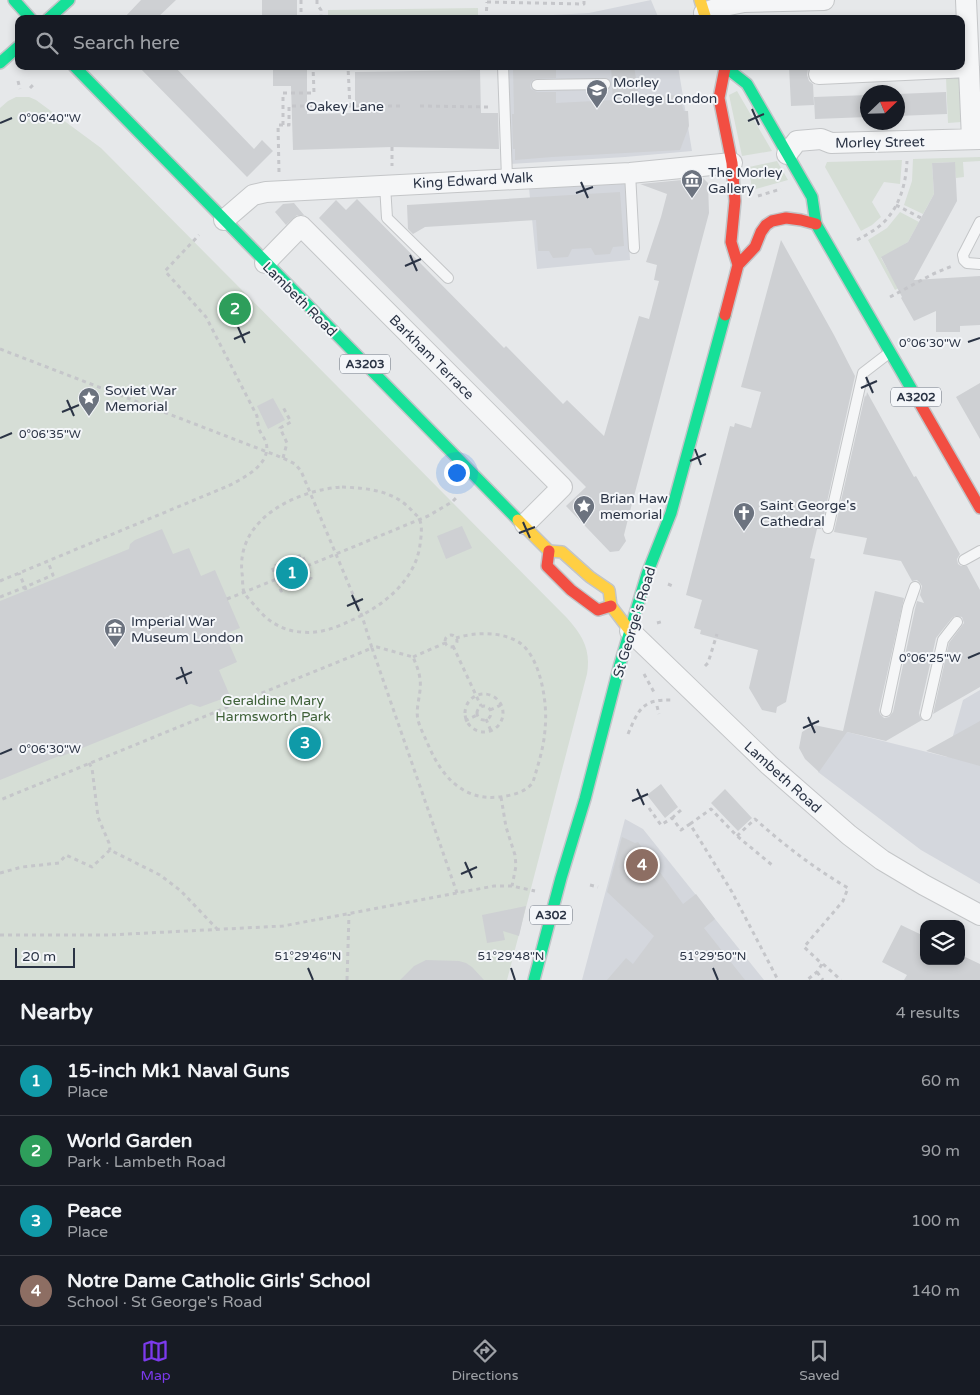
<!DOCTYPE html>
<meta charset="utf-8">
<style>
body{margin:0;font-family:"Varela Round",sans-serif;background:#20242c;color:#f1f3f6}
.controls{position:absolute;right:15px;bottom:15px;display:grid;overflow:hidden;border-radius:10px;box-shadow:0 2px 8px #0003}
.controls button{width:45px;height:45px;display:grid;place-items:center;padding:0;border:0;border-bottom:1px solid #363941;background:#171b24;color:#f1f3f6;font:25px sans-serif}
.compass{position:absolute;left:860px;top:85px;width:45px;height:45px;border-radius:50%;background:#171b24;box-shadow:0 2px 8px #0003;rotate:67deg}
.scale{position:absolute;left:15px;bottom:12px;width:60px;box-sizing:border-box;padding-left:5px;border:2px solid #2b3445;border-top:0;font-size:14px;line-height:18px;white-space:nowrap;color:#2b3445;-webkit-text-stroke:4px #f4f6f9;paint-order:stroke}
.you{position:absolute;left:456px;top:472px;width:18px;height:18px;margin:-12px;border:4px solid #fff;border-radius:50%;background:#1a73e8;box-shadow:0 0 0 8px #1a73e833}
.badge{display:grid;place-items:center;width:32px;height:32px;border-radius:50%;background:#7c3aed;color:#fff;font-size:16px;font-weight:700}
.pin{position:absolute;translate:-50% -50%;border:2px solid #fff;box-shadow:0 1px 5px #0006}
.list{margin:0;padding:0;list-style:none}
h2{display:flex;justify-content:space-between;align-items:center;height:65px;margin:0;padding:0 20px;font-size:21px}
h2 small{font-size:16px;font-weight:400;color:#9ea1a6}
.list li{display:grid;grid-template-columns:32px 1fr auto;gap:15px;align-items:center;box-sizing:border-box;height:70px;padding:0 20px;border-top:1px solid #363941}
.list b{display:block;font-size:19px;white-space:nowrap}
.list p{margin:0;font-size:16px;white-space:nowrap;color:#9ea1a6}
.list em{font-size:16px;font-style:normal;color:#9ea1a6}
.icon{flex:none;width:28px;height:28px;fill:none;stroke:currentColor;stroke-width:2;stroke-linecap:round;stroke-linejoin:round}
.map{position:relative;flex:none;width:980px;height:980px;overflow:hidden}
.search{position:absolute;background:#171b24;box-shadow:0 2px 8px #0003;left:15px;right:15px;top:15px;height:55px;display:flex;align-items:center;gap:12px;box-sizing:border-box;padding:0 18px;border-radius:10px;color:#9ea1a6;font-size:19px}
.sheet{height:345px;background:#171b24}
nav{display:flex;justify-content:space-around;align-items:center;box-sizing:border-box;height:70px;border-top:1px solid #363941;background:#171b24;font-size:14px;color:#9ea1a6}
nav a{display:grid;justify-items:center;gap:2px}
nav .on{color:#7c3aed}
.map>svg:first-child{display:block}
.built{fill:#d4d7dd}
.green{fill:#d6ded6}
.building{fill:#ced0d3}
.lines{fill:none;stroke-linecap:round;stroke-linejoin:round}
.lane-casing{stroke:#c4c6c8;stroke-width:12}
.street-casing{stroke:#c4c6c8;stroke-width:22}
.fast-casing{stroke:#c2c5c8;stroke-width:14}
.slow-casing{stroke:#c2c5c8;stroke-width:14}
.jam-casing{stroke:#c2c5c8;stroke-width:14}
.path{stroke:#c5c6ca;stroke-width:3;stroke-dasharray:4 4;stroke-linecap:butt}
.lane{stroke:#f5f6f7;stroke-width:10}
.street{stroke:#f5f6f7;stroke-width:20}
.fast{stroke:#16e098;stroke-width:11}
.slow{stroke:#ffcf43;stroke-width:11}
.jam{stroke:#f24e42;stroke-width:11}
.ticks{fill:none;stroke:#2b3445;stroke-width:2}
.labels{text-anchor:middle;stroke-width:4;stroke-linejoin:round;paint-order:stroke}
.shield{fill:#f4f6f9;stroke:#676e7b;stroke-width:1}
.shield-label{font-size:12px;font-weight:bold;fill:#2b3445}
.poi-label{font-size:14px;fill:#2b3445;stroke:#f4f6f9;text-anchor:start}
.street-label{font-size:14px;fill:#2b3445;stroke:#f4f6f9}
.park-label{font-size:14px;fill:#3f6138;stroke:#f4f6f9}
.ticks-label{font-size:12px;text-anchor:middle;fill:#2b3445;stroke:#f4f6f9;stroke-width:4;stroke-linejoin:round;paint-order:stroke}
</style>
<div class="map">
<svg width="980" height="980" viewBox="0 0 980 980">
<rect width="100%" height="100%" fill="#e6e8ea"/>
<path class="built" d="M651 0 659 19H507V15H553L589 13Z
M508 66H678L692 151 625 157 510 164Z
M625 184 630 260 537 269 529 188Z
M980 690V884L921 850 818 772 843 731 947 757 963 700Z
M625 819 643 829 764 980H582Z"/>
<path class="green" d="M478 8V19H328V10Z
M960 77 961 122 948 123 946 78Z
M737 91 772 151 742 156 729 95Z
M16 97H29L36 100 101 148 567 618C583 636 591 650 587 674L507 980H0V108L8 101Z
M980 157V161L963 162 964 177 956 178 954 162 932 163 934 194 923 214 904 205 912 181 913 159Z
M902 160 900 184 884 182 872 202 881 217 872 225 861 231 825 167 827 162Z
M777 161 788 180 752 190 749 167Z
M900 212 919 222 908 242 881 258 892 277 907 269 913 281 895 290 868 240 887 228Z"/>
<path class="building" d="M141 0H176L156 19H123Z
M262 0H297V19H262Z
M138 66H174L254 149 262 140 273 151 247 177Z
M273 66H307V114L355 113V72L480 70 481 113H498L499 149 392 147 293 150 291 86H273Z
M513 66H556V78L534 79 531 82 530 86 531 89 537 92H556V103L613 100 611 66H634L639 97 678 95 684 111H688L689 126 680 150 552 157 515 160V149H513L512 114H514Z
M789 66H810L808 69 807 75 809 81 813 84 814 105 791 106Z
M946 92 947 114 898 116V94Z
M868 95V117L815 119 814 97Z
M955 162 957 201 914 280 980 276V325L960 326V332H936V311L914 321 901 298 902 297 881 257 908 242 934 194 932 163Z
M703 178 708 183 709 213 629 515 624 535 626 541 619 551 610 552 566 506 586 487 319 218 336 200 346 210 357 199 504 348 506 346 563 404 567 400 604 436 639 316 649 319 659 281 654 280 657 265 646 262 661 217 667 194 640 184Z
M620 192 624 246 613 247 610 254 595 255 591 248 572 249 568 257 553 258 549 251H538L536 220 425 227 413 234 408 229 407 205Z
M294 203 304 215H297L286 225 275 212 283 204Z
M781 240 834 335 855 376 821 529H817L810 558 815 559 786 702 777 707 776 713 762 710 749 688 758 650 700 634 701 630 694 628 702 600 686 595 730 426 734 427 735 423 751 428 761 392 741 387Z
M980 383V439L956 397Z
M867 392 914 477 916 476 960 554 957 559 958 564 961 566H967L980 590V687L933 714 949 643 964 623 962 617 955 616 952 618 936 638 919 713 920 717 922 720 886 741 847 732 819 772 805 759 799 748 802 732 814 725 843 731 875 591 904 598 879 710 880 714 884 718 889 717 893 712 915 609 917 601 924 603 920 595 922 586 920 583 917 580 912 581 901 561 863 554 867 538 834 532 865 395 866 397Z
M273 398 285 420 268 429 257 406Z
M462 526 472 548 446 559 437 536Z
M162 529 173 554 189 548 201 576 215 570 240 628 225 634 237 662 219 670 230 696 200 707 191 704 60 757 59 756 0 780V601L129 549 130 544 135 540Z
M980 721V766L926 751Z
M661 784 678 807 665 818 647 795Z
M725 789 752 818 738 831 711 803Z
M622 837 635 843 638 842 683 904 696 894 715 919 704 928 745 980H607L626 958 633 964 654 936 607 892Z
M526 906 519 936 503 931 505 940 487 943 482 915Z
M901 925 924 936V961H961V955L980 964V980H904L907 975 882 962Z
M426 960 459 961 466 963 472 967 484 980H400L414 966Z"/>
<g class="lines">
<g class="lane-casing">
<path id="lane" d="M503 66 507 178
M537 85 605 84
M630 173 634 248
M385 185 387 218 448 278
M980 222 963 255 964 260 967 263 980 264
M828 528 863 373 889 353
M964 560 980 551
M886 711 908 607 915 587
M926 715 943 640 957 622"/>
</g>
<g class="street-casing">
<path id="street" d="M966 0 972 139
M704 13 724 6 744 2 824 0
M819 74 969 67
M787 154 797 141 821 139 831 143 980 139
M224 220 253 195 266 192 630 173 732 163
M265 263 301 226 562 487 525 524
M630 631 769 765 849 835 882 860 924 885 980 915"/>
</g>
<g class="fast-casing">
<path id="fast" d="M14 0 31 19
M48 19 69 0
M0 63 19 46
M74 66 518 520
M724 66 747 84 812 197 816 224 919 402
M534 980 561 878 585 799 620 664 647 574 671 513 725 315"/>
</g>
<g class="slow-casing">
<path id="slow" d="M700 0 706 19
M518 520 549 551 562 552 590 577 609 590 611 606 630 631"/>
</g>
<g class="jam-casing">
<path id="jam" d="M725 68 719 98 732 163 735 201 731 242 738 265
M725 315 738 265 755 247 761 232 766 225 772 221 786 218 801 220 816 224
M919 402 980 508
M549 551 547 566 571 590 598 610 611 606"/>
</g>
<path class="path" d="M301 0V18L307 19
M317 0V4L321 10V19
M487 2 584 4V0
M486 19 487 2
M321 66V67H348L350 107
M18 81 20 89
M30 88 35 83
M420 106 490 107
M283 125V93H314L313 66
M392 147V166
M279 172 278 125H289V106H402
M758 196 781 189
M896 205 921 218
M857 240C866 235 876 230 884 222 900 206 906 183 907 161
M890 297 933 274 952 266
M0 349 283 458 295 464 301 471 362 616 372 648 0 800
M283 458 287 443 280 428 291 422 283 407
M342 487C369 488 396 491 414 513 416 515 418 516 419 519 423 525 421 537 420 545 415 581 383 606 352 620 336 628 319 634 301 632 283 631 267 621 256 607 253 603 246 597 244 592 242 587 243 579 242 573 236 519 296 490 342 487Z
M277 579 272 567 302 555 307 566
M0 581 228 486C244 478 272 464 266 442 264 437 260 433 259 428 258 424 257 420 257 416L206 317 165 271 199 235
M668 584 675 587
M26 590 25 587 53 575 48 562
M0 597 25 587 19 573
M227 599 277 579 281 591 311 578 307 566 428 516 452 502 457 497
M657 623 664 621
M445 641a6 6 0 1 1 12 0a6 6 0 1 1-12 0Z
M456 638C475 632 502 631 520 643 541 658 548 705 545 729 544 747 538 765 533 782 527 792 510 796 499 797 461 801 440 774 427 742 424 735 420 728 418 720 415 707 422 693 420 679 419 671 416 664 413 657L377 647 372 648 457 893
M453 646 481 706
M413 657 445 643
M705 666 708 663 717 634
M644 674 655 694
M465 713a19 19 0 1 1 38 0a19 19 0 1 1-38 0Z
M657 706 659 714
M477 713a7 7 0 1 1 14 0a7 7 0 1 1-14 0Z
M490 710 501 705
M486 719 491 731
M465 721 477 715
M628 734C639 708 643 699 673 700
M89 763 92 768 98 817 109 843 110 850
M501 797 506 827 515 855 516 866 512 886
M649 808 661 825 672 818 681 830 690 824 732 892 778 980
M672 818 681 810
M690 824 711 809 737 836 772 865
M737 836 755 819C784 845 814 868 848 888L843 901 804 947 822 964 817 972 807 980
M0 873 22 867 59 863 66 855 92 867 110 850 160 875 181 891 218 930
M590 885 598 887
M0 935H109L283 926 494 886H512L535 891
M823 964 841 980
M817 972 823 980
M347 980 349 914"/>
<use href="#lane" class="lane"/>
<use href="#street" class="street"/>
<use href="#fast" class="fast"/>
<use href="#slow" class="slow"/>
<use href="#jam" class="jam"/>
</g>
<path class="ticks" d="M752 109 759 125M748 121 764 114M0 123 12 118M581 182 588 198M576 193 593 187M410 255 417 271M405 266 421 259M238 327 245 343M234 339 250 332M968 342 980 338M866 377 873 393M861 388 877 381M67 400 74 416M62 412 79 405M0 438 12 433M695 449 701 465M690 461 706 454M523 522 530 538M519 533 535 527M352 595 359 611M347 606 363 599M968 658 980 653M181 667 187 684M176 679 192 672M808 717 815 733M803 728 819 721M0 754 12 749M637 789 644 805M632 801 648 794M465 862 472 878M461 874 477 867M308 968 313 980M511 968 515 980M713 968 718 980"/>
<defs>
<g id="university-pin" transform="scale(1.125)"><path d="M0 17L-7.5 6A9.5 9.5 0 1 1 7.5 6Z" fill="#6c737f" stroke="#f4f6f9"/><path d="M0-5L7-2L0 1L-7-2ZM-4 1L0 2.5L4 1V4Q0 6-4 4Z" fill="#fff"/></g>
<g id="museum-pin" transform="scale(1.125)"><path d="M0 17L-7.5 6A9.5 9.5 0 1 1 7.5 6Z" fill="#6c737f" stroke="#f4f6f9"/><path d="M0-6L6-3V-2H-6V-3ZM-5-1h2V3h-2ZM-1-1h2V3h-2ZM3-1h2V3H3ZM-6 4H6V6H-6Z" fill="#fff"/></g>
<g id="sight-pin" transform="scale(1.125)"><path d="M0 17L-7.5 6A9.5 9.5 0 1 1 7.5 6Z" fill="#6c737f" stroke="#f4f6f9"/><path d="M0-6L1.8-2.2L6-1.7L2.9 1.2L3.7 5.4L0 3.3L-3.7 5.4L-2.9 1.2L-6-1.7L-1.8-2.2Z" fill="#fff"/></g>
<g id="church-pin" transform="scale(1.125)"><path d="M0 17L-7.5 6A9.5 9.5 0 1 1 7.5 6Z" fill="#6c737f" stroke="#f4f6f9"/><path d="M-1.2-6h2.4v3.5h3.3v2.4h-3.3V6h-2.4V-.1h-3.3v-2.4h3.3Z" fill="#fff"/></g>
</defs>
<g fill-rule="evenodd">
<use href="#university-pin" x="597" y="90"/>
<use href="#museum-pin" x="692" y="180"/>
<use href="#sight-pin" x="89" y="398"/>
<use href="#sight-pin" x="584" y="506"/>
<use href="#church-pin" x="744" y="513"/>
<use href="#museum-pin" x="115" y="629"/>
</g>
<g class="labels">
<g class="shield">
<rect x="340" y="354.5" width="50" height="19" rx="4"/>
<rect x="891" y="387.5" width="50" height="19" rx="4"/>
<rect x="530" y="905.5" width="42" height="19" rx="4"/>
</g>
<g class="shield-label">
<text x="365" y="368">A3203</text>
<text x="916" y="401">A3202</text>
<text x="551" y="919">A302</text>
</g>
<g class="poi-label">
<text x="613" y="87">Morley<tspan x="613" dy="16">College London</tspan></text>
<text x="708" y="177">The Morley<tspan x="708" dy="16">Gallery</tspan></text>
<text x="105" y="395">Soviet War<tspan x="105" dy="16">Memorial</tspan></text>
<text x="600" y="503">Brian Haw<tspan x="600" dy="16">memorial</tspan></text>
<text x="760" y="510">Saint George's<tspan x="760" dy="16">Cathedral</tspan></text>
<text x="131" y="626">Imperial War<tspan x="131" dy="16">Museum London</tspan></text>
</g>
<g class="street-label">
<text x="345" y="111">Oakey Lane</text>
<text transform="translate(880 142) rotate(-1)" y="5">Morley Street</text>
<text transform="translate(473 180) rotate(-3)" y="5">King Edward Walk</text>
<text transform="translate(300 299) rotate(45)" y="5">Lambeth Road</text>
<text transform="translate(432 357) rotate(45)" y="5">Barkham Terrace</text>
<text transform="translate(634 622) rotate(-73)" y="5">St George's Road</text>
<text transform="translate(783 777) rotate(42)" y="5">Lambeth Road</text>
</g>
<g class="park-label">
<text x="273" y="705">Geraldine Mary<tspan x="273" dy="16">Harmsworth Park</tspan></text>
</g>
</g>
<g class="ticks-label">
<text x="50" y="122">0°06'40"W</text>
<text x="930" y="347">0°06'30"W</text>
<text x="50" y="438">0°06'35"W</text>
<text x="930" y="662">0°06'25"W</text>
<text x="50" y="753">0°06'30"W</text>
<text x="308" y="960">51°29'46"N</text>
<text x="511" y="960">51°29'48"N</text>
<text x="713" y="960">51°29'50"N</text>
</g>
</svg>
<div class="controls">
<button><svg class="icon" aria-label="layers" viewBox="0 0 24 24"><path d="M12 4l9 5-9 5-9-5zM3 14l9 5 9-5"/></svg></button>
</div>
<svg class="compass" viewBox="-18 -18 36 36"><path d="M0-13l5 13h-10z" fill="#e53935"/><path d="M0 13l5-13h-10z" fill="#9ea1a6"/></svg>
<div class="scale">20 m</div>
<div class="you"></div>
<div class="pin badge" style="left:292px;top:573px;background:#0f9aa8">1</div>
<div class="pin badge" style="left:235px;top:309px;background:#2e9e5b">2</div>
<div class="pin badge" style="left:305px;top:743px;background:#0f9aa8">3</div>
<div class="pin badge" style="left:642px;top:865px;background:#8d6e63">4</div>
<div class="search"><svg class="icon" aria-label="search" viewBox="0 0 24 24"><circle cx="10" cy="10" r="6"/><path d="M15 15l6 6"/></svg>Search here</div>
</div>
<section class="sheet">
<h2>Nearby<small>4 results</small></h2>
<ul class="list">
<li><span class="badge" style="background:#0f9aa8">1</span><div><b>15-inch Mk1 Naval Guns</b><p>Place</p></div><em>60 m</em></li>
<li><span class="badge" style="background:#2e9e5b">2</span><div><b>World Garden</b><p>Park · Lambeth Road</p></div><em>90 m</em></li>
<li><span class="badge" style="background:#0f9aa8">3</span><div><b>Peace</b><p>Place</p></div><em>100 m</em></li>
<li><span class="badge" style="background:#8d6e63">4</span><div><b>Notre Dame Catholic Girls' School</b><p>School · St George's Road</p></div><em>140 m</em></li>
</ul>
</section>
<nav>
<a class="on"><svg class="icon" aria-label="map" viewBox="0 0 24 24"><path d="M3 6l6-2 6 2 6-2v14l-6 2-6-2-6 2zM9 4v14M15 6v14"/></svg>Map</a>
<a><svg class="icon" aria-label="directions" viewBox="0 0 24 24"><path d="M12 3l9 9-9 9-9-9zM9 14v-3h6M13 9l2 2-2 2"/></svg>Directions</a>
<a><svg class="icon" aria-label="saved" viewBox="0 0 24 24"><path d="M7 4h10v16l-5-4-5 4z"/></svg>Saved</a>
</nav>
